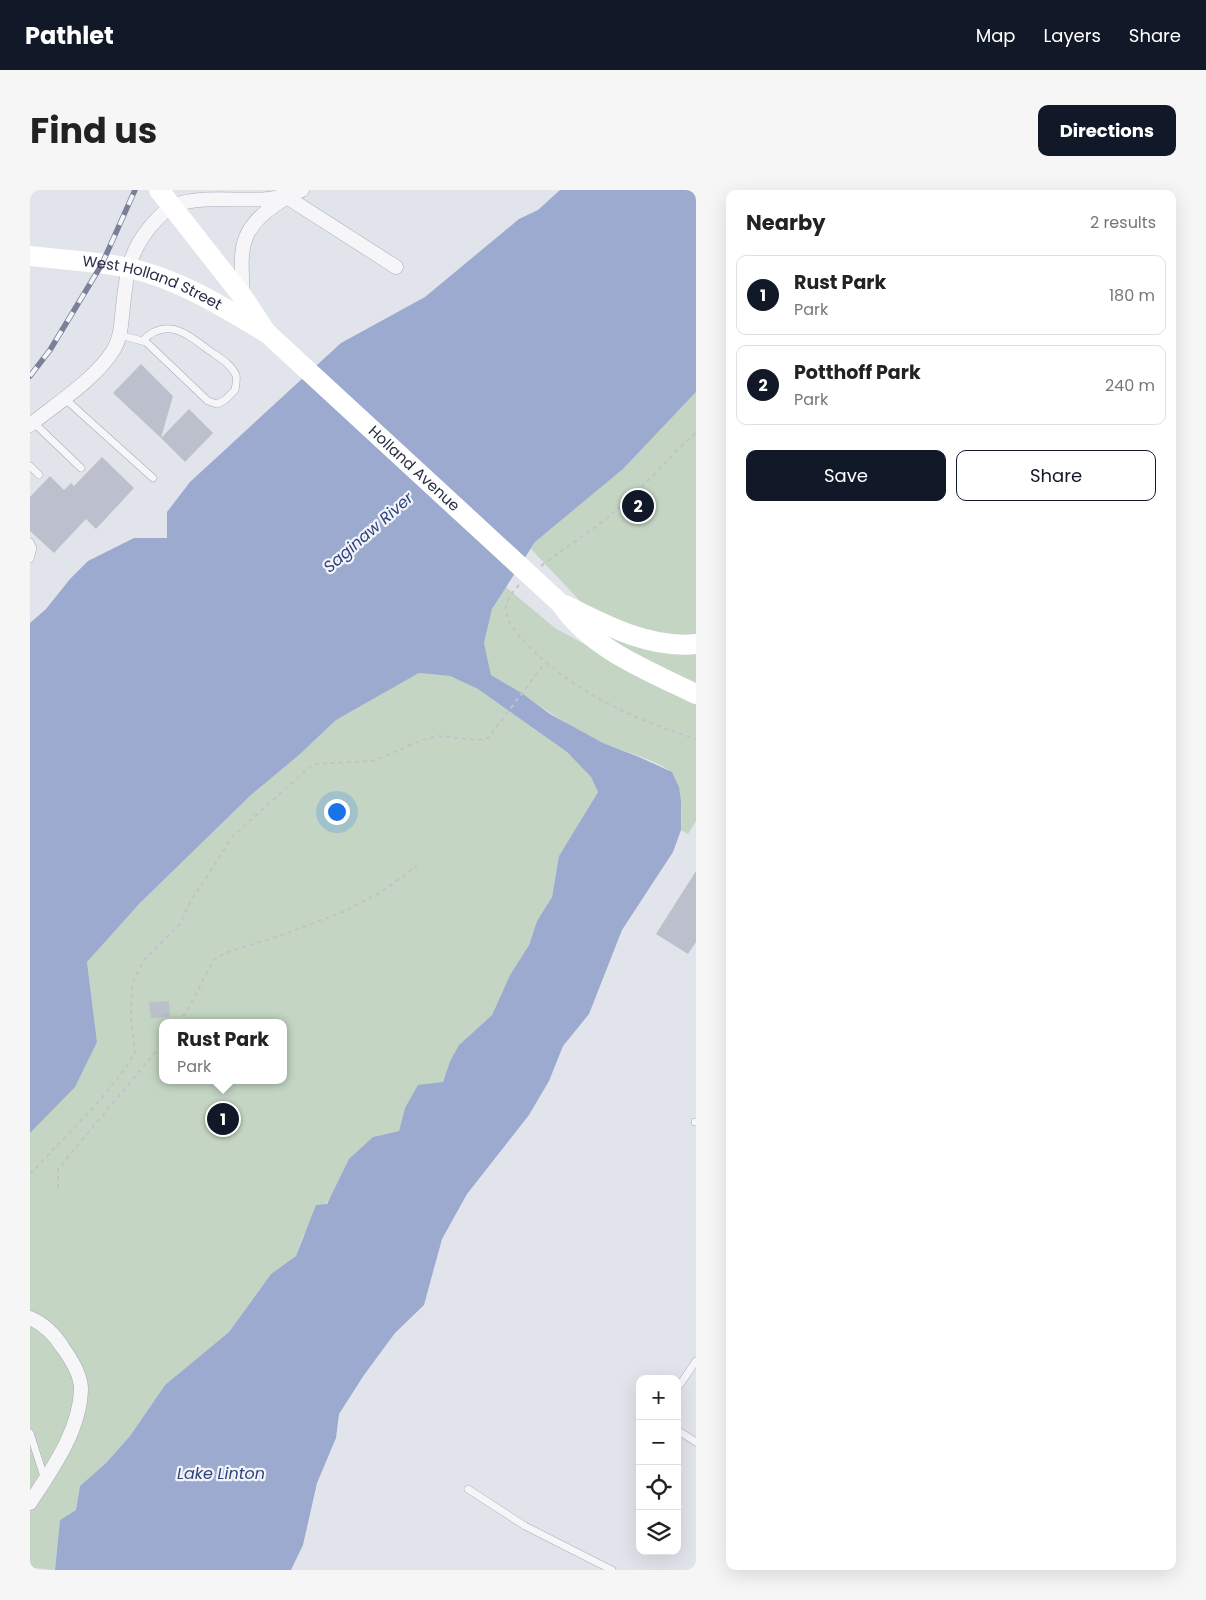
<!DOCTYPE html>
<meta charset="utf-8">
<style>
body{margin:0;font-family:Poppins,sans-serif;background:#f6f6f6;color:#222}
.controls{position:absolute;right:15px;bottom:15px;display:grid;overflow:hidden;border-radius:10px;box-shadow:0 5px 20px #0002}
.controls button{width:45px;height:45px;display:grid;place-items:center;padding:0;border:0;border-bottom:1px solid #e0e0e0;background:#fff;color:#222;font:25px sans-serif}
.you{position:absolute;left:306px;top:621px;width:18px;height:18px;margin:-12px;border:4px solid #fff;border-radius:50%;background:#1a73e8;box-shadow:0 0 0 8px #1a73e833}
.badge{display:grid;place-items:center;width:32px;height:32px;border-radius:50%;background:#111827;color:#fff;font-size:16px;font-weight:700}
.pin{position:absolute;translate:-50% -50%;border:2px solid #fff;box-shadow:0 1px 5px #0006}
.popup{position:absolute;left:129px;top:829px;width:128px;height:65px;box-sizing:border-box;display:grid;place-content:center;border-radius:10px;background:#fff;filter:drop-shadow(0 1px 4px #0005);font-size:16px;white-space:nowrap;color:#767676}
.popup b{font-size:19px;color:#222}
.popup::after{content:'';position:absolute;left:50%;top:100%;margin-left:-10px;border:10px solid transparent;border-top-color:#fff}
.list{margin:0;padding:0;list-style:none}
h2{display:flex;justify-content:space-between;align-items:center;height:65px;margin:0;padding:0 20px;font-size:21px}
h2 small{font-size:16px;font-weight:400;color:#767676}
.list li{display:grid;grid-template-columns:32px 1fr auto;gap:15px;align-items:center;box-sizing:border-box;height:80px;margin:0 10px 10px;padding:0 10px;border:1px solid #e0e0e0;border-radius:10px}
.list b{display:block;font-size:19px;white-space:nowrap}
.list p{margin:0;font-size:16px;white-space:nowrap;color:#767676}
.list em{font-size:16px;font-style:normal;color:#767676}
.actions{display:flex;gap:10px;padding:15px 20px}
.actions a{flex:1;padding:11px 0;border:1px solid #111827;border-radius:10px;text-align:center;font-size:18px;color:#111827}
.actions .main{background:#111827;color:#fff}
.icon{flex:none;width:28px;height:28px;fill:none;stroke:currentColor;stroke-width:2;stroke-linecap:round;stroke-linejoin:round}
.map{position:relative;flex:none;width:666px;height:1380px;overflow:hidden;border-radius:10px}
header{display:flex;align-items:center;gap:30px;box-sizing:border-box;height:70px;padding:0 25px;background:#111827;color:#fff}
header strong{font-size:24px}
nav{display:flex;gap:28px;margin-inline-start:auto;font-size:18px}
.intro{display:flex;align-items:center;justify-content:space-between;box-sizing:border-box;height:120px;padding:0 30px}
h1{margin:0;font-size:35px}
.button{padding:12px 22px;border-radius:10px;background:#111827;color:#fff;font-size:18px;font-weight:700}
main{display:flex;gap:30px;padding:0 30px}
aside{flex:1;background:#fff;border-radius:10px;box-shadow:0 5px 20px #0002}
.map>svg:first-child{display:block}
.green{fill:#c4d6c3;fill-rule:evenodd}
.water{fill:#9baace}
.building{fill:#bcbfcc}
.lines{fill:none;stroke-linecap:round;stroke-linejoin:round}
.lane-casing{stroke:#a7aab7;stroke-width:8}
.street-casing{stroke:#a7aab7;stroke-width:15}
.path{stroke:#c1c2ca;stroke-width:2;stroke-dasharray:4 4;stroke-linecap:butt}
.lane{stroke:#f6f6f9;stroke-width:7}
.street{stroke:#f6f6f9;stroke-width:14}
.secondary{stroke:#fff;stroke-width:20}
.rail-casing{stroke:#7a8097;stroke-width:5.5}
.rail{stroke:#f2f4f9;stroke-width:4;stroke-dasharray:11;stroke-linecap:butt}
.secondary-bridge{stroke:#fff;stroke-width:20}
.labels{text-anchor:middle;stroke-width:4.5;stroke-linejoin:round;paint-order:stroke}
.street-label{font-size:15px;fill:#292e46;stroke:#f2f4f9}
.water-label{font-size:16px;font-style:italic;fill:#2f437d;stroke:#f2f4f9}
</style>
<header>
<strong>Pathlet</strong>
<nav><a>Map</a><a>Layers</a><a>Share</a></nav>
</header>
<div class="intro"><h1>Find us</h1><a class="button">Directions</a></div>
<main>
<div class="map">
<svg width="666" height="1380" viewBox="0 0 666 1380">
<rect width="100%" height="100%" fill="#e2e4ec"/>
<path class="green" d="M666 202V447L614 443 551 412 501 359 505 352 593 279Z
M476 397 525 438 629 495 666 512V631L658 644 651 640C651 621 654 600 642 584 633 571 588 560 573 553 533 534 499 507 461 485L454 453 462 419Z
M564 439 666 462V494L614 470Z
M389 483 420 486 448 499 537 562 561 587 568 602 529 666 522 707 507 731 499 755 480 785 462 825 429 855 420 871 413 892 375 918 369 941 343 947 273 1046 266 1066 241 1084 199 1142 135 1195 100 1246 76 1273 50 1296 46 1320 30 1330 25 1380 4 1378 0 1380V943L67 852 57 772 110 713 221 605 269 565 306 530ZM133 833H253V890H133Z"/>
<path class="water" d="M530 0H666V202L593 279 505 352 462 419 454 453 461 485 493 504 520 524 573 553 609 567 642 582 649 597 651 610V640L643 662 592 740 559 824 533 856 519 891 499 925 437 1004 412 1049 394 1115 365 1143 334 1185 309 1224 306 1248 287 1293 273 1355 261 1380H25L30 1330 46 1320 50 1296 76 1273 100 1246 135 1195 199 1142 241 1084 266 1066 286 1015 297 1014 319 969 343 947 369 941 375 918 388 895 413 892 420 871 429 855 462 825 480 785 499 755 507 731 522 707 529 666 568 602 561 587 537 562 448 499 420 486 389 483 306 530 269 565 221 605 110 713 57 772 67 852 45 897 0 943V433L16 419 40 389 58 371 104 348H137V322L160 292 311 153 395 107 489 29 508 20Z"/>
<path class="building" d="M111 174 143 206 131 248 83 203Z
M159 219 183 243 155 272 131 248Z
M72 267 104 298 66 339 56 329 24 363 0 341V307L20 286 34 300 41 293 44 296Z
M666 681V752L658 764 626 744Z
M139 811 140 827 121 828 119 812Z"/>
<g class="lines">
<g class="lane-casing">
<path id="lane" d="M90 145 116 152 178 211 187 214 195 210 205 200C206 195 207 190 206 185 201 174 190 168 180 161 157 144 137 126 112 151
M34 208 123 288
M3 232 51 278
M0 276 9 285
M0 352 3 358 0 369
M665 932H666
M647 1199 666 1171
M647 1240 666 1252
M0 1243 15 1290
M438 1299 495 1336 582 1380"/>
</g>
<g class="street-casing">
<path id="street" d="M252 4 366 77
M213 107C210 53 208 38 257 7
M0 235C26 214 67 188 84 159 90 149 91 137 92 126 96 91 96 66 120 37 126 30 134 21 142 16 183 0 232 20 272 0
M0 1128C14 1134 25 1145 33 1158 41 1169 51 1186 51 1199 50 1241 22 1279 0 1313"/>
</g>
<path class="path" d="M511 376C537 356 564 340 589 318 616 295 639 266 666 243
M489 395C483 402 476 409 476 418 476 432 488 445 497 454 541 501 605 530 666 549
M148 833 157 821 184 769 198 762 255 744 315 721 351 702 387 676
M0 984 64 917 92 883 105 863 101 828 102 794 114 770 150 734 159 714 203 646 283 574 343 571 392 550 408 546 447 550 458 548 515 473
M28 998V979L133 853"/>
<use href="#lane" class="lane"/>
<use href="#street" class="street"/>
<g class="secondary">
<path d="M129 0 213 107 234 139"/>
<path id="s1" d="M0 66C32 70 67 71 99 78 149 89 193 117 237 143"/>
<path d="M531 414C561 459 619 481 666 504"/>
<path d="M535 415C575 435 620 459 666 454"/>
</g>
<g class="rail-casing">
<path id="rail" d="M0 186 20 160 72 74 105 0"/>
</g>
<use href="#rail" class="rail"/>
<path class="secondary-bridge" id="s2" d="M237 143 531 414"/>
</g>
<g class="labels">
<g class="street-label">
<text dy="5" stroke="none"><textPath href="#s1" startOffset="126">West Holland Street</textPath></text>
<text dy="5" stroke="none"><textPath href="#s2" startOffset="200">Holland Avenue</textPath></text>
</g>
<g class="water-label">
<text transform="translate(338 342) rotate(-41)" y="6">Saginaw River</text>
<text x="191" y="1289">Lake Linton</text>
</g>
</g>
</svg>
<div class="controls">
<button>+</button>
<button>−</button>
<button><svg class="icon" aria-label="locate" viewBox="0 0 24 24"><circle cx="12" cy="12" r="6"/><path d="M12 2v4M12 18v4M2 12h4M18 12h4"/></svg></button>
<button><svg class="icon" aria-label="layers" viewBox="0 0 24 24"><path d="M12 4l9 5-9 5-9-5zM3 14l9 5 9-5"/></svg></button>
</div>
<div class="you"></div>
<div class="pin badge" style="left:193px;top:929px">1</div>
<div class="popup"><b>Rust Park</b>Park</div>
<div class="pin badge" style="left:608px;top:316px">2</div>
</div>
<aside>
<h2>Nearby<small>2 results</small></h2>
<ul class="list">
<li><span class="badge">1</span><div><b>Rust Park</b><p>Park</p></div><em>180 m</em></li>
<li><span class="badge">2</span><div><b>Potthoff Park</b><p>Park</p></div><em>240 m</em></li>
</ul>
<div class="actions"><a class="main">Save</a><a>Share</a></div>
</aside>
</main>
